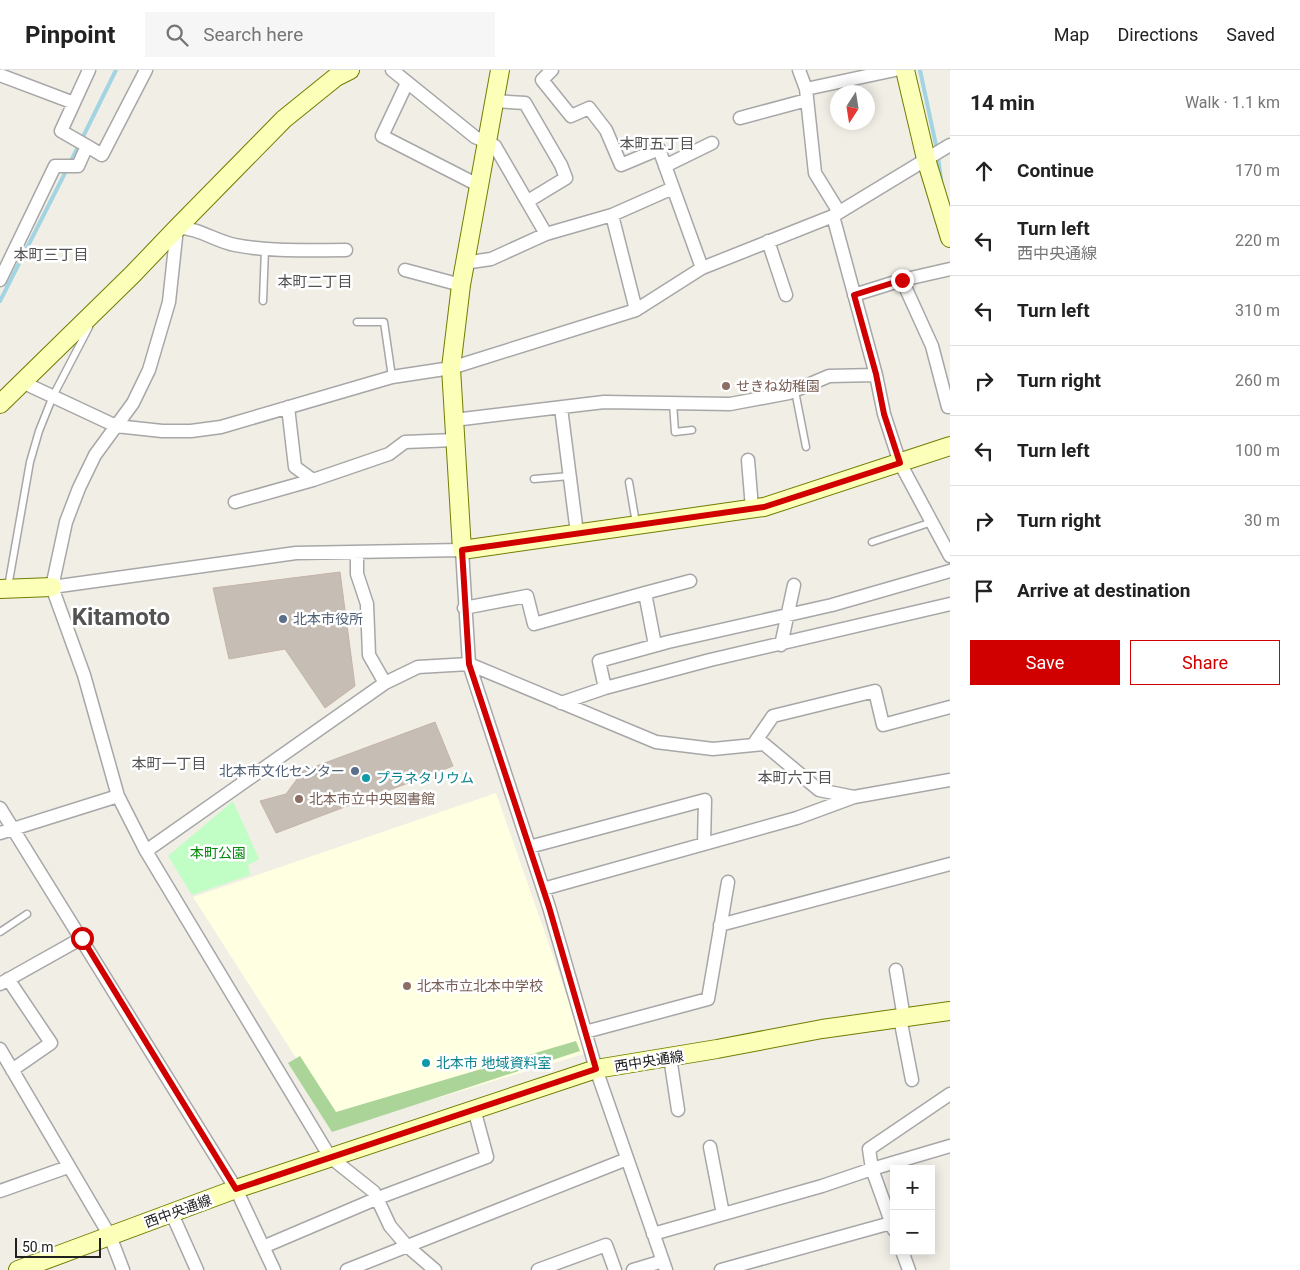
<!DOCTYPE html>
<meta charset="utf-8">
<style>
body{margin:0;font-family:Roboto,"Noto Sans JP",sans-serif;background:#f6f6f6;color:#222}
.controls{position:absolute;right:15px;bottom:15px;display:grid;overflow:hidden;border-radius:0px;box-shadow:0 2px 12px #0003}
.controls button{width:45px;height:45px;display:grid;place-items:center;padding:0;border:0;border-bottom:1px solid #e0e0e0;background:#fff;color:#222;font:25px sans-serif}
.compass{position:absolute;left:830px;top:15px;width:45px;height:45px;border-radius:50%;background:#fff;box-shadow:0 2px 12px #0003;rotate:192deg}
.scale{position:absolute;left:15px;bottom:12px;width:86px;box-sizing:border-box;padding-left:5px;border:2px solid #202020;border-top:0;font-size:14px;line-height:18px;white-space:nowrap;color:#202020;-webkit-text-stroke:4px #fff;paint-order:stroke}
.stop{position:absolute;width:15px;height:15px;margin:-11px;border:4px solid #d00001;border-radius:50%;background:#fff}
.stop.end{background:#d00001;border-color:#fff;box-shadow:0 1px 5px #0008}
.list{margin:0;padding:0;list-style:none}
h2{display:flex;justify-content:space-between;align-items:center;height:65px;margin:0;padding:0 20px;font-size:21px}
h2 small{font-size:16px;font-weight:400;color:#767676}
.list li{display:grid;grid-template-columns:32px 1fr auto;gap:15px;align-items:center;box-sizing:border-box;height:70px;padding:0 20px;border-top:1px solid #e0e0e0}
.list b{display:block;font-size:19px;white-space:nowrap}
.list p{margin:0;font-size:16px;white-space:nowrap;color:#767676}
.list em{font-size:16px;font-style:normal;color:#767676}
.actions{display:flex;gap:10px;padding:15px 20px}
.actions a{flex:1;padding:11px 0;border:1px solid #d00001;border-radius:0px;text-align:center;font-size:18px;color:#d00001}
.actions .main{background:#d00001;color:#fff}
.icon{flex:none;width:28px;height:28px;fill:none;stroke:currentColor;stroke-width:2;stroke-linecap:round;stroke-linejoin:round}
.map{position:relative;flex:none;width:950px;height:1200px;overflow:hidden}
header{display:flex;align-items:center;gap:30px;box-sizing:border-box;height:70px;padding:0 25px;background:#fff;border-bottom:1px solid #e0e0e0}
header strong{font-size:24px}
nav{display:flex;gap:28px;margin-inline-start:auto;font-size:18px}
.search{width:350px;height:45px;background:#f6f6f6;display:flex;align-items:center;gap:12px;box-sizing:border-box;padding:0 18px;border-radius:0px;color:#767676;font-size:19px}
main{display:flex}
aside{flex:1;background:#fff}
.map>svg:first-child{display:block}
.education{fill:#ffffe1}
.forest{fill:#aad498}
.park{fill:#c1fec5}
.lines{fill:none;stroke-linecap:round;stroke-linejoin:round}
.stream{stroke:#a3d4e2;stroke-width:4}
.building{fill:#c6bdb5;stroke:#c4b4a7}
.lane-casing{stroke:#a7a7a7;stroke-width:9}
.street-casing{stroke:#a7a7a7;stroke-width:15}
.secondary-casing{stroke:#717e00;stroke-width:20}
.lane{stroke:#fff;stroke-width:6}
.street{stroke:#fff;stroke-width:12}
.secondary{stroke:#fbffb7;stroke-width:18}
.route{stroke:#d00001;stroke-width:6}
.education-dot{fill:#8d6e63;stroke:#fff;stroke-width:2}
.service-dot{fill:#5c6f8a;stroke:#fff;stroke-width:2}
.culture-dot{fill:#0f9aa8;stroke:#fff;stroke-width:2}
.labels{text-anchor:middle;stroke-width:5;stroke-linejoin:round;paint-order:stroke}
.education-label{font-size:14px;fill:#785e54;stroke:#fff;text-anchor:start}
.service-label{font-size:14px;fill:#4e5e75;stroke:#fff;text-anchor:start}
.culture-label{font-size:14px;fill:#0d838f;stroke:#fff;text-anchor:start}
.park-label{font-size:14px;fill:#038a0d;stroke:#fff}
.street-label{font-size:14px;fill:#202020;stroke:#fff}
.neighbourhood-label{font-size:15px;fill:#535353;stroke:#fff}
.town-label{font-size:24px;font-weight:bold;fill:#535353;stroke:#fff}
</style>
<header>
<strong>Pinpoint</strong>
<div class="search"><svg class="icon" aria-label="search" viewBox="0 0 24 24"><circle cx="10" cy="10" r="6"/><path d="M15 15l6 6"/></svg>Search here</div>
<nav><a>Map</a><a>Directions</a><a>Saved</a></nav>
</header>
<main>
<div class="map">
<svg width="950" height="1200" viewBox="0 0 950 1200">
<rect width="100%" height="100%" fill="#f1eee6"/>
<path class="education" d="M496 723 587 983 344 1056 339 1055 193 827Z"/>
<path class="forest" d="M576 971 580 981 332 1062 288 993 300 986 336 1042Z"/>
<path class="park" d="M233 731 259 789 248 795 250 805 192 825 168 786Z"/>
<g class="lines">
<path class="stream" d="M920 0 937 80
M938 87 941 109
M70 93 116 0
M0 231 67 99"/>
</g>
<path class="building" d="M340 502 355 616 325 638 285 579 229 589 213 518Z
M435 652 453 696 276 763 260 731 286 724 303 701Z"/>
<g class="lines">
<g class="lane-casing">
<path id="lane" d="M263 231 265 179
M357 252H384L392 307
M795 321 806 377
M673 333 675 362 692 360
M534 409 570 406
M629 412 636 453
M872 472 932 452
M8 517 30 392 39 361 53 326 89 257
M0 862 27 844"/>
</g>
<g class="street-casing">
<path id="street" d="M392 0 475 67 495 76 546 164
M552 0 542 10 571 46 589 38 606 60 621 95 659 79 702 198
M799 0 806 19 895 0
M0 5 74 33
M407 13 382 66 478 115
M806 19 815 103 839 142
M494 31 525 33 561 95 566 108 528 131
M740 48 807 30
M87 76 61 61 89 0
M665 96 712 73
M612 145 636 240
M833 146 876 305 884 344 900 393 950 486
M768 171 786 225
M346 180C309 180 271 182 235 175 215 171 197 157 177 158L169 232 149 300 133 333 95 385 79 418 66 452 52 517 84 605 118 726 146 781 330 1087 374 1122 390 1156 407 1176 435 1200
M464 193 491 189 546 164 612 145 673 118
M405 200 461 215
M0 210 55 96H78L87 76 102 85 146 0
M902 210 932 276 948 337 950 336
M854 225 902 210 950 199
M22 312 116 356 162 361H191L221 357 392 307 451 298 636 240 702 198 833 146 950 75
M288 337 295 397 313 410
M561 338 577 463
M454 350 604 332 730 334 789 323 829 306 876 305
M748 390 752 438
M235 432 313 410 389 384 405 372 455 370
M357 483V504L367 534 369 585 385 613
M52 517 296 483 462 480 469 594 549 837 596 999 666 1200
M464 538 527 526 534 554 645 523
M655 575 645 523 690 511
M781 575 794 515
M605 618 599 591 668 572 832 535 950 501
M561 633 605 618 710 590 950 534
M753 675 773 646 875 621 883 655 950 637
M0 738 236 1119 274 1200
M0 763 118 726
M529 777 705 730 704 774
M146 781 385 613 418 597 469 594 656 672 713 679 764 674 819 720 854 727
M543 819 797 748 854 727 950 710
M720 855 950 794
M896 900 904 948
M8 909 51 973 12 1000
M0 914 82 868
M900 948 912 1010
M585 962 708 929 728 812
M0 979 110 1166 123 1200
M670 987 678 1040
M950 1024 869 1079 872 1099 950 1076
M710 1077 723 1144
M0 1121 68 1097
M172 1144 197 1200
M653 1164 822 1116 872 1099 894 1160
M263 1177 378 1128 487 1087 474 1039
M902 1181 909 1200
M347 1200 627 1089
M538 1200 606 1175 615 1200
M633 1200 663 1191
M721 1200 891 1153"/>
</g>
<g class="secondary-casing">
<path id="secondary" d="M500 0 461 215 451 298 462 480 764 437 950 376
M905 0 926 89 950 168
M0 334 132 205 177 158 284 49 336 7 350 0
M0 519 52 517
M18 1200 236 1119 596 999 717 979 822 959 950 941"/>
</g>
<use href="#lane" class="lane"/>
<use href="#street" class="street"/>
<use href="#secondary" class="secondary"/>
</g>
<g class="lines">
<path class="route" d="M82 868 236 1119 596 999 549 837 469 594 462 480 764 437 900 393 884 344 876 304 854 225 902 210"/>
</g>
<g class="education-dot">
<circle cx="726" cy="316" r="5"/>
<circle cx="299" cy="729" r="5"/>
<circle cx="407" cy="916" r="5"/>
</g>
<g class="service-dot">
<circle cx="283" cy="549" r="5"/>
<circle cx="355" cy="701" r="5"/>
</g>
<g class="culture-dot">
<circle cx="366" cy="708" r="5"/>
<circle cx="426" cy="993" r="5"/>
</g>
<g class="labels">
<g class="education-label">
<text x="736" y="321">せきね幼稚園</text>
<text x="309" y="734">北本市立中央図書館</text>
<text x="417" y="921">北本市立北本中学校</text>
</g>
<g class="service-label">
<text x="293" y="554">北本市役所</text>
<text x="345" y="706" text-anchor="end">北本市文化センター</text>
</g>
<g class="culture-label">
<text x="376" y="713">プラネタリウム</text>
<text x="436" y="998">北本市 地域資料室</text>
</g>
<g class="park-label">
<text x="218" y="788">本町公園</text>
</g>
<g class="street-label">
<text transform="translate(649 991) rotate(-9)" y="5">西中央通線</text>
<text transform="translate(178 1141) rotate(-20)" y="5">西中央通線</text>
</g>
<g class="neighbourhood-label">
<text x="657" y="79">本町五丁目</text>
<text x="51" y="190">本町三丁目</text>
<text x="315" y="217">本町二丁目</text>
<text x="169" y="699">本町一丁目</text>
<text x="795" y="713">本町六丁目</text>
</g>
<g class="town-label">
<text x="121" y="555">Kitamoto</text>
</g>
</g>
</svg>
<div class="controls">
<button>+</button>
<button>−</button>
</div>
<svg class="compass" viewBox="-18 -18 36 36"><path d="M0-13l5 13h-10z" fill="#e53935"/><path d="M0 13l5-13h-10z" fill="#767676"/></svg>
<div class="scale">50 m</div>
<div class="stop" style="left:82px;top:868px"></div>
<div class="stop end" style="left:902px;top:210px"></div>
</div>
<aside>
<h2>14 min<small>Walk · 1.1 km</small></h2>
<ul class="list">
<li><svg class="icon" aria-label="ahead" viewBox="0 0 24 24"><path d="M12 20V5M6 11l6-6 6 6"/></svg><div><b>Continue</b></div><em>170 m</em></li>
<li><svg class="icon" aria-label="left" viewBox="0 0 24 24"><path d="M17 20v-9H6M10 6l-5 5 5 5"/></svg><div><b>Turn left</b><p>西中央通線</p></div><em>220 m</em></li>
<li><svg class="icon" aria-label="left" viewBox="0 0 24 24"><path d="M17 20v-9H6M10 6l-5 5 5 5"/></svg><div><b>Turn left</b></div><em>310 m</em></li>
<li><svg class="icon" aria-label="right" viewBox="0 0 24 24"><path d="M7 20v-9h11M14 6l5 5-5 5"/></svg><div><b>Turn right</b></div><em>260 m</em></li>
<li><svg class="icon" aria-label="left" viewBox="0 0 24 24"><path d="M17 20v-9H6M10 6l-5 5 5 5"/></svg><div><b>Turn left</b></div><em>100 m</em></li>
<li><svg class="icon" aria-label="right" viewBox="0 0 24 24"><path d="M7 20v-9h11M14 6l5 5-5 5"/></svg><div><b>Turn right</b></div><em>30 m</em></li>
<li><svg class="icon" aria-label="arrive" viewBox="0 0 24 24"><path d="M6 21V4h12l-3 4 3 4H6"/></svg><div><b>Arrive at destination</b></div></li>
</ul>
<div class="actions"><a class="main">Save</a><a>Share</a></div>
</aside>
</main>
